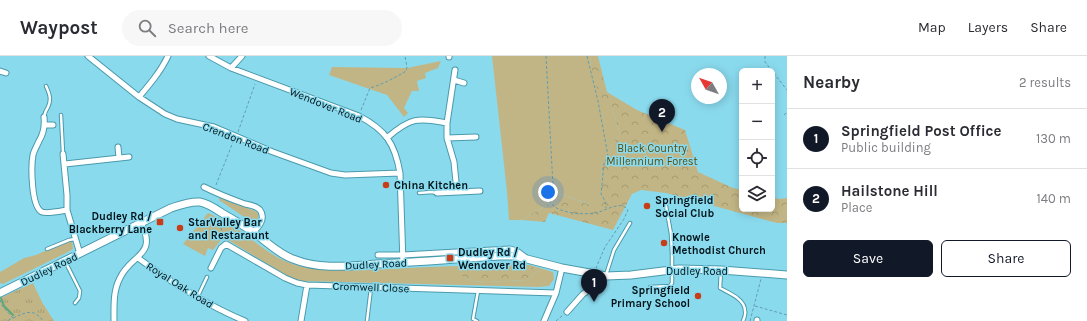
<!DOCTYPE html>
<meta charset="utf-8">
<style>
body{margin:0;font-family:Karla,sans-serif;background:#f7f7f7;color:#2b2b33}
.controls{position:absolute;right:12px;top:12px;display:grid;overflow:hidden;border-radius:6px;box-shadow:0 2px 10px #0003}
.controls button{width:36px;height:36px;display:grid;place-items:center;padding:0;border:0;border-bottom:1px solid #e1e1e2;background:#fff;color:#2b2b33;font:20px sans-serif}
.compass{position:absolute;left:691px;top:12px;width:36px;height:36px;border-radius:50%;background:#fff;box-shadow:0 2px 10px #0003;rotate:310deg}
.you{position:absolute;left:548px;top:136px;width:14px;height:14px;margin:-10px;border:3px solid #fff;border-radius:50%;background:#1a73e8;box-shadow:0 0 0 6px #1a73e833}
.badge{display:grid;place-items:center;width:26px;height:26px;border-radius:50%;background:#111827;color:#fff;font-size:13px;font-weight:700}
.pin{position:absolute;translate:-50% -33px;filter:drop-shadow(0 1px 2px #0008)}
.pin::after{content:'';position:absolute;top:21px;width:14px;height:12px;background:inherit;clip-path:polygon(0 0,100% 0,50% 100%)}
.list{margin:0;padding:0;list-style:none}
h2{display:flex;justify-content:space-between;align-items:center;height:52px;margin:0;padding:0 16px;font-size:17px}
h2 small{font-size:13px;font-weight:400;color:#7c7c81}
.list li{display:grid;grid-template-columns:26px 1fr auto;gap:12px;align-items:center;box-sizing:border-box;height:60px;padding:0 16px;border-top:1px solid #e1e1e2}
.list b{display:block;font-size:15px;white-space:nowrap}
.list p{margin:0;font-size:13px;white-space:nowrap;color:#7c7c81}
.list em{font-size:13px;font-style:normal;color:#7c7c81}
.actions{display:flex;gap:8px;padding:12px 16px}
.actions a{flex:1;padding:9px 0;border:1px solid #111827;border-radius:6px;text-align:center;font-size:14px;color:#111827}
.actions .main{background:#111827;color:#fff}
.icon{flex:none;width:22px;height:22px;fill:none;stroke:currentColor;stroke-width:2;stroke-linecap:round;stroke-linejoin:round}
.map{position:relative;flex:none;width:787px;height:265px;overflow:hidden}
header{display:flex;align-items:center;gap:24px;box-sizing:border-box;height:56px;padding:0 20px;background:#fff;border-bottom:1px solid #e1e1e2}
header strong{font-size:19px}
nav{display:flex;gap:22px;margin-inline-start:auto;font-size:14px}
.search{width:280px;height:36px;background:#f7f7f7;display:flex;align-items:center;gap:10px;box-sizing:border-box;padding:0 14px;border-radius:22px;color:#7c7c81;font-size:15px}
main{display:flex}
aside{flex:1;background:#fff}
.map>svg:first-child{display:block}
.green{fill:#c2b585}
.forest{fill:url(#forest-crowns)}
.park{fill:url(#park-tufts)}
.lines{fill:none;stroke-linecap:round;stroke-linejoin:round}
.stream{stroke:#5aa878;stroke-width:2}
.service-casing{stroke:#499aac;stroke-width:4.5}
.minor-casing{stroke:#499aac;stroke-width:7}
.secondary-casing{stroke:#499aac;stroke-width:9}
.path{stroke:#609eae;stroke-width:1;stroke-dasharray:3 2;stroke-linecap:butt}
.service{stroke:#fff;stroke-width:2.5}
.minor{stroke:#fff;stroke-width:5}
.secondary{stroke:#fff;stroke-width:7}
.poi-dot{fill:#c63d17;stroke:#8adaee;stroke-width:1.5}
.labels{text-anchor:middle;stroke-width:3;stroke-linejoin:round;paint-order:stroke}
.street-label{font-size:11px;fill:#001319;stroke:#8adaee}
.park-label{font-size:11px;fill:#5b4d0b;stroke:#8adaee}
.poi-label{font-size:11px;font-weight:bold;fill:#001319;stroke:#8adaee;text-anchor:start}
</style>
<header>
<strong>Waypost</strong>
<div class="search"><svg class="icon" aria-label="search" viewBox="0 0 24 24"><circle cx="10" cy="10" r="6"/><path d="M15 15l6 6"/></svg>Search here</div>
<nav><a>Map</a><a>Layers</a><a>Share</a></nav>
</header>
<main>
<div class="map">
<svg width="787" height="265" viewBox="0 0 787 265">
<defs>
<pattern id="forest-crowns" width="20" height="18" patternUnits="userSpaceOnUse"><rect width="20" height="18" fill="#c2b585"/><path d="M2 6a3 3 0 1 1 6 0M12 15a3 3 0 1 1 6 0" fill="none" stroke="#a59b72"/></pattern>
<pattern id="park-tufts" width="24" height="20" patternUnits="userSpaceOnUse"><rect width="24" height="20" fill="#c2b585"/><path d="M3 7l-1-3M5 7V3M7 7l1-3M15 17l-1-3M17 17v-4M19 17l1-3" fill="none" stroke="#a59b72"/></pattern>
</defs>
<rect width="100%" height="100%" fill="#8adaee"/>
<path class="green" d="M492 0H590L591 10 611 49 620 78 615 84 602 108 601 138 589 148 558 137 548 148 522 164H509L507 136Z
M441 5 438 12 425 17 426 22 417 25 419 35H412L404 52 408 57 404 61 387 39 329 19 332 11 407 12Z
M219 142 253 154 258 157V162L255 167H253L219 144Z
M208 157C214 160 221 162 227 166 247 178 263 195 285 205 308 215 329 214 353 214 390 214 426 210 462 210V220L470 225 488 226 527 224 539 215 530 209 553 216 554 223 549 230 538 231 301 225 291 222 228 184H221L213 194 208 192 205 200 183 188Z
M72 183 73 193 66 197 3 228 0 227V216L24 202 36 199Z"/>
<path class="forest" d="M590 0H598L607 36 637 54 685 74 698 116 733 132 742 134V153H772V141L779 143 787 142V167H777L666 137 641 134 632 138 613 174 549 157 545 166 522 164 548 148 558 137 588 148 601 138 602 108 615 84 620 78 611 49 600 42 591 10Z
M530 209 539 215 527 224 488 226 470 225 462 220V210Z"/>
<path class="park" d="M33 227 42 246 54 265H0V242Z"/>
<g class="lines">
<path class="stream" d="M1 242 4 250 13 259"/>
<g class="service-casing">
<path id="service" d="M61 59 63 97
M44 61C45 56 46 54 48 51 52 43 49 37 46 30
M419 137 432 136 436 137
M47 193 69 184 75 183
M65 205 80 235 79 242 75 247
M721 215 720 232C729 237 745 243 745 255 746 259 744 262 743 265
M606 219 614 194 630 167
M650 231 670 230 672 227V199L671 178 666 150
M197 242 207 221
M367 265 371 232
M477 265 473 263 478 235"/>
</g>
<g class="minor-casing">
<path id="minor" d="M88 0 139 41 165 58 177 63 214 71 273 96 331 117 345 119 400 117
M209 0 231 12 359 60C386 74 395 88 400 117L403 207
M449 0V1
M231 12 242 0
M0 15 6 17
M454 24 464 27
M139 41C150 28 161 15 168 0
M44 61C45 70 44 77 39 85 37 90 34 94 33 99 31 110 31 151 42 156 47 158 61 155 67 154
M447 67 455 14
M45 69H53
M388 81C410 62 418 61 447 67V82L454 106 457 136
M447 82 476 81
M118 91 119 102
M63 98 67 139V154L80 198
M65 108 129 101
M204 131C218 138 231 143 245 148 250 149 257 150 260 154 266 162 259 171 253 176
M437 137 480 135
M378 199H403L510 193 517 195 525 201
M138 202C172 227 206 249 245 265
M211 212 221 192 226 188 285 222 297 227 307 229 556 237
M567 256 583 238 599 227 606 220
M114 265C114 250 113 235 120 222 131 198 158 200 141 167
M301 265 307 229
M544 265 556 237 562 212
M757 265V264"/>
</g>
<g class="secondary-casing">
<path id="secondary" d="M0 237 171 152C180 149 190 145 200 146 207 147 216 153 222 157 232 163 243 169 253 176 266 185 278 198 293 203 320 214 349 210 377 208 418 206 458 203 499 200H514L527 203 562 212 606 220 631 219 679 213 721 214 787 219"/>
</g>
<path class="path" d="M546 0 553 130C552 133 550 136 549 139 547 158 584 159 596 157 603 155 610 151 617 150 621 149 625 150 628 154L624 163 605 191 596 212
M587 0 598 45 608 100 604 107 601 138 605 145 606 152
M765 0V6L787 34
M361 54 370 32C383 28 395 22 406 15L407 11 405 0
M784 59 787 56
M238 76 255 28
M216 129 233 86
M218 162 224 182
M0 244 3 251 13 262 7 265
M755 250 787 259
M13 262C26 256 34 252 43 265
M556 265 563 259
M750 265 761 223"/>
<use href="#service" class="service"/>
<use href="#minor" class="minor"/>
<use href="#secondary" class="secondary"/>
</g>
<g class="poi-dot">
<circle cx="386" cy="129" r="4"/>
<circle cx="647" cy="150" r="4"/>
<rect x="156" y="162" width="8" height="8" rx="2"/>
<circle cx="180" cy="172" r="4"/>
<circle cx="664" cy="187" r="4"/>
<rect x="446" y="198" width="8" height="8" rx="2"/>
<circle cx="698" cy="240" r="4"/>
</g>
<g class="labels">
<g class="street-label">
<text transform="translate(326 49) rotate(22)" y="4">Wendover Road</text>
<text transform="translate(236 82) rotate(21)" y="4">Crendon Road</text>
<text transform="translate(376 208) rotate(-3)" y="4">Dudley Road</text>
<text transform="translate(49 213) rotate(-26)" y="4">Dudley Road</text>
<text x="697" y="219">Dudley Road</text>
<text transform="translate(180 229) rotate(32)" y="4">Royal Oak Road</text>
<text transform="translate(371 231) rotate(2)" y="4">Cromwell Close</text>
</g>
<g class="park-label">
<text x="652" y="96">Black Country<tspan x="652" dy="13">Millennium Forest</tspan></text>
</g>
<g class="poi-label">
<text x="394" y="133">China Kitchen</text>
<text x="655" y="148">Springfield<tspan x="655" dy="13">Social Club</tspan></text>
<text x="152" y="164" text-anchor="end">Dudley Rd /<tspan x="152" dy="13">Blackberry Lane</tspan></text>
<text x="188" y="170">StarValley Bar<tspan x="188" dy="13">and Restaraunt</tspan></text>
<text x="672" y="185">Knowle<tspan x="672" dy="13">Methodist Church</tspan></text>
<text x="458" y="200">Dudley Rd /<tspan x="458" dy="13">Wendover Rd</tspan></text>
<text x="690" y="238" text-anchor="end">Springfield<tspan x="690" dy="13">Primary School</tspan></text>
</g>
</g>
</svg>
<div class="controls">
<button>+</button>
<button>−</button>
<button><svg class="icon" aria-label="locate" viewBox="0 0 24 24"><circle cx="12" cy="12" r="6"/><path d="M12 2v4M12 18v4M2 12h4M18 12h4"/></svg></button>
<button><svg class="icon" aria-label="layers" viewBox="0 0 24 24"><path d="M12 4l9 5-9 5-9-5zM3 14l9 5 9-5"/></svg></button>
</div>
<svg class="compass" viewBox="-18 -18 36 36"><path d="M0-13l5 13h-10z" fill="#e53935"/><path d="M0 13l5-13h-10z" fill="#7c7c81"/></svg>
<div class="you"></div>
<div class="pin badge" style="left:594px;top:246px">1</div>
<div class="pin badge" style="left:662px;top:76px">2</div>
</div>
<aside>
<h2>Nearby<small>2 results</small></h2>
<ul class="list">
<li><span class="badge">1</span><div><b>Springfield Post Office</b><p>Public building</p></div><em>130 m</em></li>
<li><span class="badge">2</span><div><b>Hailstone Hill</b><p>Place</p></div><em>140 m</em></li>
</ul>
<div class="actions"><a class="main">Save</a><a>Share</a></div>
</aside>
</main>
